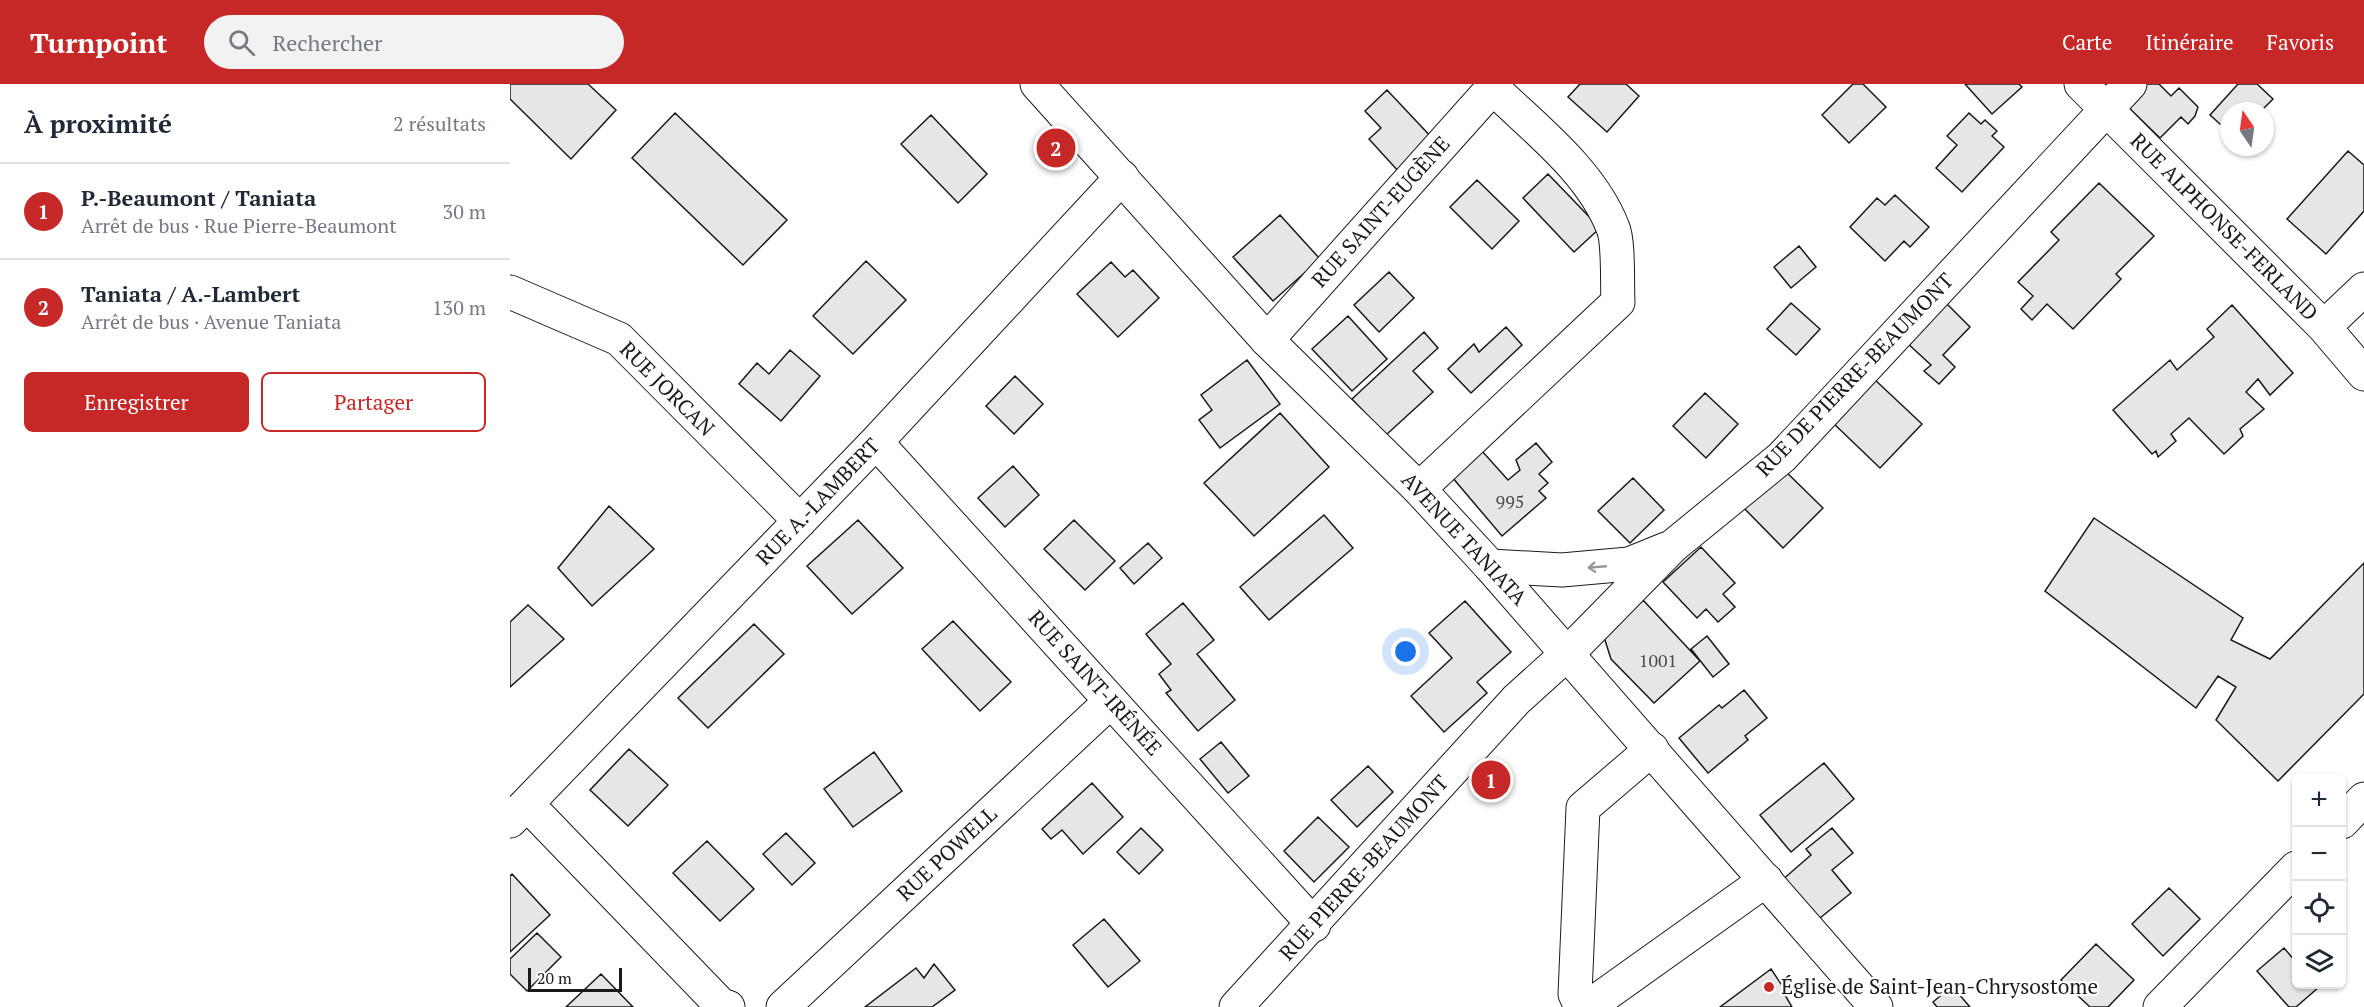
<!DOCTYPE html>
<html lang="fr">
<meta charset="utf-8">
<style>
body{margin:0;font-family:"PT Serif",serif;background:#f2f2f3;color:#1f2937}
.controls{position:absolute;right:18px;bottom:18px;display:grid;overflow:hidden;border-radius:9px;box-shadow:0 2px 4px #0004}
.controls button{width:54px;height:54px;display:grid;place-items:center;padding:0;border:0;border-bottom:2px solid #e0e1e3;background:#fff;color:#1f2937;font:30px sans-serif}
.compass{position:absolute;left:1710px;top:18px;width:54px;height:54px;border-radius:50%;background:#fff;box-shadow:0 2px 4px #0004;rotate:347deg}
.scale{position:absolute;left:18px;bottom:15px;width:94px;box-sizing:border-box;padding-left:6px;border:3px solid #1a1a1a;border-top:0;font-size:16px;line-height:21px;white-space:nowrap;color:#1a1a1a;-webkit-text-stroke:4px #fff;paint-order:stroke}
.you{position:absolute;left:896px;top:568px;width:21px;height:21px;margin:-15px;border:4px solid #fff;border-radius:50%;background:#1a73e8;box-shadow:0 0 0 9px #1a73e833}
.badge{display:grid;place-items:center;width:39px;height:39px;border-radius:50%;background:#c62828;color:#fff;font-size:20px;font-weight:700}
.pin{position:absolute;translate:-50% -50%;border:3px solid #fff;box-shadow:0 2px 6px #0006}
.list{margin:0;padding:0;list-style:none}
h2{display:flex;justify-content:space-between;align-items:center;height:78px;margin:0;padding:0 24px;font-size:26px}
h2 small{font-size:20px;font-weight:400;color:#747a83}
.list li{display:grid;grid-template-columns:39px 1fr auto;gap:18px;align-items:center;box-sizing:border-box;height:96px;padding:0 24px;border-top:2px solid #e0e1e3}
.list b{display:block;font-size:22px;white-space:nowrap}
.list p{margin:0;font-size:20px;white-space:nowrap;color:#747a83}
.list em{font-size:20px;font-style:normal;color:#747a83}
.actions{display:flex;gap:12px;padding:18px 24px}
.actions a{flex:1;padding:14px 0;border:2px solid #c62828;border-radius:9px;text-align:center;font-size:21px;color:#c62828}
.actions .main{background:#c62828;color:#fff}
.icon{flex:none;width:33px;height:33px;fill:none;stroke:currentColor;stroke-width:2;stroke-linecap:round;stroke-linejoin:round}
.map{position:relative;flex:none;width:1854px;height:923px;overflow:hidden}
header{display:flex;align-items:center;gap:36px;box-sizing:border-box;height:84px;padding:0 30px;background:#c62828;color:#fff}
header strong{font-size:28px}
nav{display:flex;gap:33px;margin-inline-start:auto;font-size:21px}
.search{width:420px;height:54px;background:#f2f2f3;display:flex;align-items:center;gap:15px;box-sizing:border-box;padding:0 21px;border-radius:33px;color:#747a83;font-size:22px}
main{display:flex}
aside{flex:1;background:#fff}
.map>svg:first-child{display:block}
.building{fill:#e6e6e6;stroke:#1a1a1a;stroke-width:1.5}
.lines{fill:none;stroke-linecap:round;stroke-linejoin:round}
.minor-casing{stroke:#1a1a1a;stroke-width:35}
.major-casing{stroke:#1a1a1a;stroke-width:35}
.minor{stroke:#fff;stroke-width:33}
.major{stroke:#fff;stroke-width:33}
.oneway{stroke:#989898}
.poi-dot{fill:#c62828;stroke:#fff;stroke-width:2}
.labels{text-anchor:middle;stroke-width:4.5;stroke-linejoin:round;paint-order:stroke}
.number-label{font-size:18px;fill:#4d4d4d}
.street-label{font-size:21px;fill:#1a1a1a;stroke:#fff}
.poi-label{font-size:21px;fill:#1a1a1a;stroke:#fff;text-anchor:start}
</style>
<header>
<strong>Turnpoint</strong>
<div class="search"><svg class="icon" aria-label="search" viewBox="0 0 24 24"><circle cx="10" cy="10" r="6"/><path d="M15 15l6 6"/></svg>Rechercher</div>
<nav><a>Carte</a><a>Itinéraire</a><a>Favoris</a></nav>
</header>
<main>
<aside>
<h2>À proximité<small>2 résultats</small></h2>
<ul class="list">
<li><span class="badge">1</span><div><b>P.-Beaumont / Taniata</b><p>Arrêt de bus · Rue Pierre-Beaumont</p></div><em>30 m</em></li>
<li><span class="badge">2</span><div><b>Taniata / A.-Lambert</b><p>Arrêt de bus · Avenue Taniata</p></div><em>130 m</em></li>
</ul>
<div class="actions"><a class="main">Enregistrer</a><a>Partager</a></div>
</aside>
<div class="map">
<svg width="1854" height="923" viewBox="0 0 1854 923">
<rect width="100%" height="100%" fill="#fff"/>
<path class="building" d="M0 0H78L106 26 61 75 0 15Z
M1070 0H1116L1129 12 1097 48 1058 13Z
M1343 0H1353L1376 23 1339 59 1312 31Z
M1455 0H1509L1512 3 1482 30Z
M1635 0H1649L1661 12 1669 4 1688 23 1685 32 1678 40 1671 33 1650 54 1615 20Z
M1728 0H1747L1763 15 1751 27H1719V48L1700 31Z
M877 6 924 56 889 88 859 55 871 44 855 27Z
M165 29 277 136 233 181 122 74Z
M1459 29 1471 40 1475 36 1487 47 1482 52 1494 63 1452 108 1426 84 1447 61 1437 52Z
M421 31 477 90 448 119 391 60Z
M1838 67 1854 81V127L1816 170 1777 135Z
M1038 90 1090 144 1064 168 1013 114Z
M967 96 1009 137 982 165 940 123Z
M1589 99 1644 152 1606 190 1611 195 1563 245 1537 220 1522 236 1511 225 1523 212 1508 198 1549 156 1541 148Z
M1385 111 1419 143 1400 163 1394 157 1375 177 1340 143 1367 114 1375 121Z
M770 131 810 175 763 217 723 173Z
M1289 162 1306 183 1281 204 1264 183Z
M356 177 396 216 343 270 303 232Z
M601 178 615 193 623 186 649 214 608 253 567 210Z
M879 188 904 214 869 248 844 221Z
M1434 217 1460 243 1433 271 1445 283 1429 300 1414 287 1421 281 1396 258Z
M1281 219 1310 245 1286 271 1257 245Z
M1722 221 1783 289 1760 311 1748 295 1736 308 1754 325 1730 345 1733 352 1714 370 1679 334 1661 350 1666 357 1648 373 1646 367 1642 370 1603 326 1660 276 1667 286 1704 253 1697 245Z
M838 232 877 275 842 307 802 265Z
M996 243 1012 261 961 309 938 285 964 260 969 268Z
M914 248 928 264 903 287 923 308 876 351 842 315Z
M280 266 310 292 271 337 229 300 247 279 259 290Z
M737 276 770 320 710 364 689 336 702 326 691 311Z
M505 292 533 320 504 350 476 322Z
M1363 294 1412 340 1370 384 1322 338Z
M1195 309 1228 340 1196 374 1163 342Z
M770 329 819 383 744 452 694 399Z
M1026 359 1042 378 1029 390 1038 399 1029 407 1036 414 992 452 942 393 972 367 998 396 1010 386 1006 376Z
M1269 381 1313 424 1273 464 1230 420Z
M503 382 529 411 495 443 468 414Z
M1123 394 1154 426 1120 459 1088 427Z
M99 422 144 465 82 522 48 484Z
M814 431 843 464 759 536 730 503Z
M1584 434 1733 534 1721 556 1760 575 1854 479V610L1768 697 1706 636 1726 603 1708 592 1686 624 1535 507Z
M348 436 393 484 342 530 297 482Z
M564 436 605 477 575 506 534 465Z
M638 459 652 474 624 500 610 484Z
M1191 463 1225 499 1213 510 1225 523 1208 538 1196 525 1187 534 1153 498Z
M1133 516 1190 577 1144 619 1101 575 1094 553Z
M955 517 1001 568 967 598 977 609 934 648 901 612 942 574 919 549Z
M673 519 704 556 687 570 725 616 688 647 656 609 661 606 649 590 661 580 636 550Z
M18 521 54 555 0 603V538Z
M443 537 501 598 470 627 412 565Z
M244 540 274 570 198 644 168 614Z
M1197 552 1219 580 1203 593 1181 565Z
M1234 606 1257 634 1235 652 1238 656 1198 689 1169 654 1209 621 1212 624Z
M711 658 739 692 718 709 690 675Z
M119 665 158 701 118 742 80 706Z
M364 668 392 707 343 743 314 705Z
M1314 679 1344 715 1281 768 1250 731Z
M858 682 883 708 847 743 821 716Z
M582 699 613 733 573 770 552 746 541 755 532 745Z
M808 733 839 763 804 798 774 767Z
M631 744 653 766 629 790 607 768Z
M1322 744 1343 769 1322 786 1341 809 1305 838 1271 797 1301 771 1296 765Z
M276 749 305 779 282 801 253 770Z
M197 757 244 805 210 837 163 789Z
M2 790 40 831 0 868V792Z
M1659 804 1690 835 1653 872 1622 840Z
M594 835 630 877 598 903 563 861Z
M27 849 51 873 17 907 0 890V875Z
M1586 860 1624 896 1598 923H1580L1551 896Z
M1774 864 1786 878V900H1806L1809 903 1786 923H1779L1747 887Z
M424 880 445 906 422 923H355L406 884 414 894Z
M1261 885 1271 900 1277 896 1283 906 1275 911 1282 923H1210Z
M91 890 123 923H56Z
M1442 902 1460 923H1427L1423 918Z"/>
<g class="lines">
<g class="minor-casing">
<path id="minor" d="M1571 0 1814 243 1854 290
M0 208 109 255 290 437
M1814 243 1854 205
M757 256 986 0
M366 358 804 841
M909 405 1108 218C1107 200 1109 158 1103 144 1081 87 1025 45 982 3
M980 482 1052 486 1119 480 1156 465
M1058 569 1163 462 1272 373 1620 0
M17 720 211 921 218 923
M0 737 366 358 612 93
M1832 738 1854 715
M273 923 601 617
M1071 923 1065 910 1073 724 1142 665
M1078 923 1256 796
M1650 923 1786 784"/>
</g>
<g class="major-casing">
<path id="major" d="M527 0 757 256 909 405 980 482 1366 923
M726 923 1006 616 1058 569"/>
</g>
<use href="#minor" class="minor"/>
<use href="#major" class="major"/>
</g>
<defs><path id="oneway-shaft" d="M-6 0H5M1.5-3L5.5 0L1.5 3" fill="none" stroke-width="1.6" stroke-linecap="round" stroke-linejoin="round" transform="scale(1.5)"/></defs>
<use class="oneway" href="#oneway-shaft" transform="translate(1087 483) rotate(175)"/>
<circle class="poi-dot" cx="1259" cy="903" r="6"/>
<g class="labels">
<g class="number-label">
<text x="1000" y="424">995</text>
<text x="1148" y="583">1001</text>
</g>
<g class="street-label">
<text transform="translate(871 128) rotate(-48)" y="7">RUE SAINT-EUGÈNE</text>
<text transform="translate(1714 143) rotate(45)" y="7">RUE ALPHONSE-FERLAND</text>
<text transform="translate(1345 291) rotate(-46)" y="7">RUE DE PIERRE-BEAUMONT</text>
<text transform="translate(157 305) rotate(45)" y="7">RUE JORCAN</text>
<text transform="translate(308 418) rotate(-46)" y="7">RUE A.-LAMBERT</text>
<text transform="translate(954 455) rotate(47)" y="7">AVENUE TANIATA</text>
<text transform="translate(585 599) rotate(48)" y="7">RUE SAINT-IRÉNÉE</text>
<text transform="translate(437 770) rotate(-43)" y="7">RUE POWELL</text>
<text transform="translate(854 784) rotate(-48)" y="7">RUE PIERRE-BEAUMONT</text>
</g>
<g class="poi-label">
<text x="1271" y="910">Église de Saint-Jean-Chrysostome</text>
</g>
</g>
</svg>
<div class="controls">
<button>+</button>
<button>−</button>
<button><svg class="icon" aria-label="locate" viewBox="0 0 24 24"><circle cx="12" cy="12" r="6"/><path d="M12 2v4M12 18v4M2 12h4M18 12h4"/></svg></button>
<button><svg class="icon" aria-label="layers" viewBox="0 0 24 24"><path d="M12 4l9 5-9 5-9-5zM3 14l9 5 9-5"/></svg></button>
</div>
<svg class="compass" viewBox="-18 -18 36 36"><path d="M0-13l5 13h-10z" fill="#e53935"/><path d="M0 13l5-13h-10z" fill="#747a83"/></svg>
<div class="scale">20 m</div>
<div class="you"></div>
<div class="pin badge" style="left:981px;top:696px">1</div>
<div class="pin badge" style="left:546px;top:64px">2</div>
</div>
</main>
